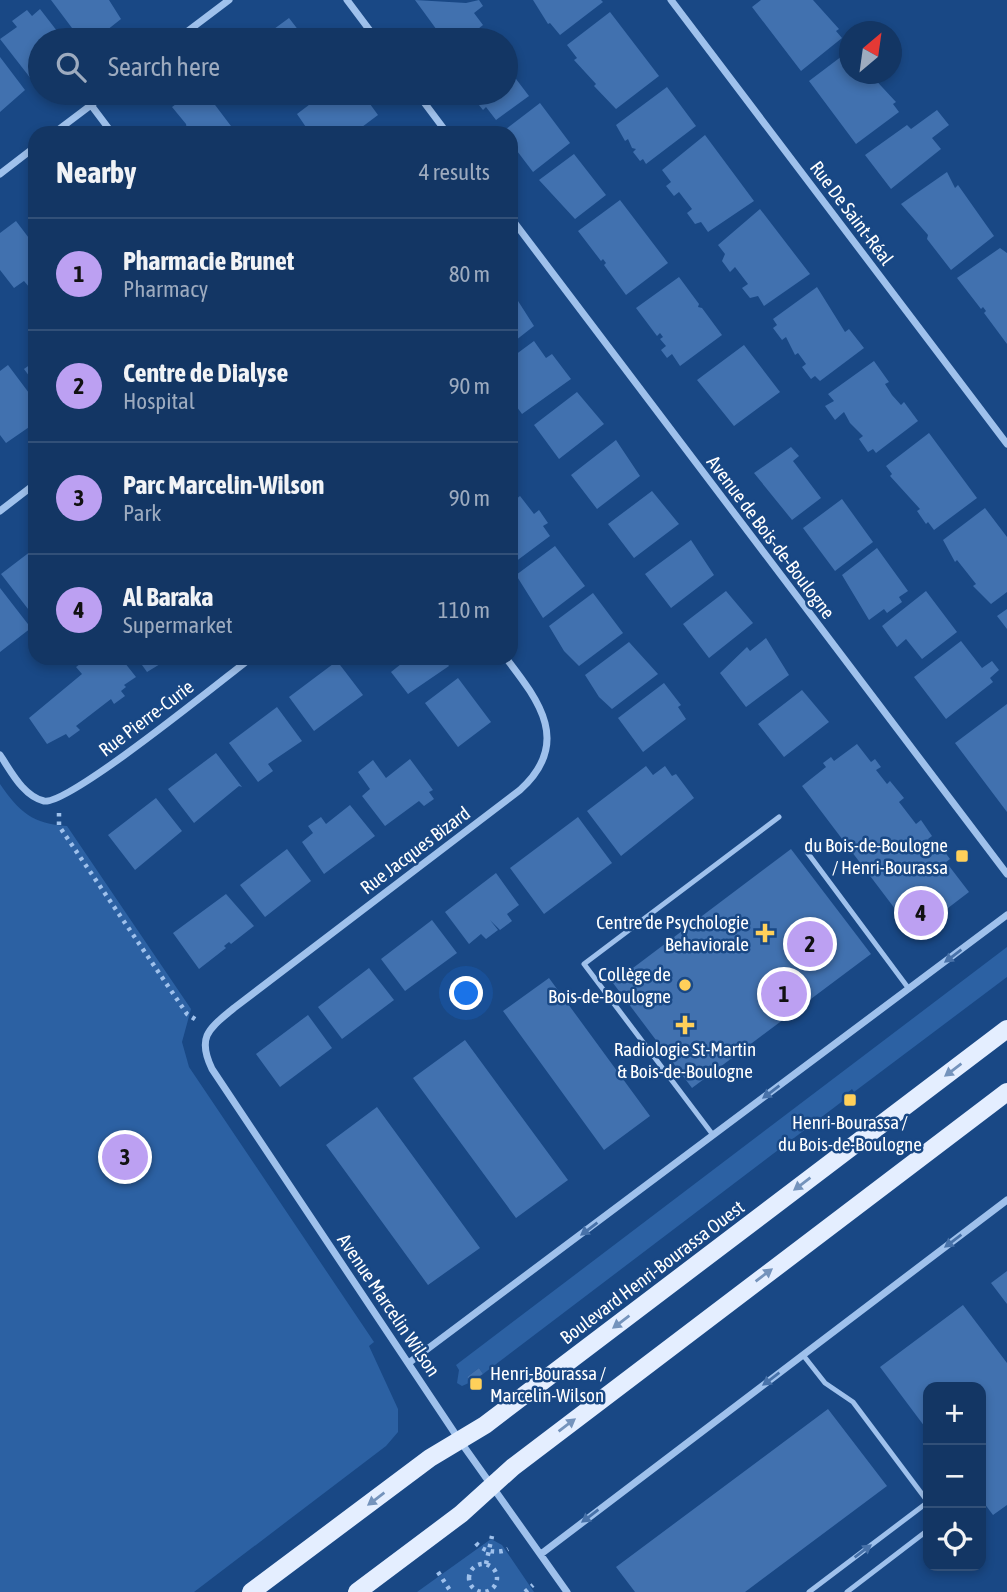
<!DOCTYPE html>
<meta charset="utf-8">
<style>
body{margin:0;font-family:"Asap Condensed",sans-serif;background:#20416d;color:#f1f3f6}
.controls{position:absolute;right:21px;bottom:21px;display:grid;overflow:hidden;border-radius:14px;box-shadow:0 4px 10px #0003}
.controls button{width:63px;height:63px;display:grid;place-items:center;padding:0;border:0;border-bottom:2px solid #325078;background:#133664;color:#f1f3f6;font:35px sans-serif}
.compass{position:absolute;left:839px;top:21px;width:63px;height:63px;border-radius:50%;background:#133664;box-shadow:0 4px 10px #0003;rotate:29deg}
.you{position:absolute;left:467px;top:994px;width:24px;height:24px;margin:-18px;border:5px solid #fff;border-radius:50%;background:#1a73e8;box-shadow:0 0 0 10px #1a73e833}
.badge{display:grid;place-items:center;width:46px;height:46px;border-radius:50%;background:#bca0f2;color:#111;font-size:23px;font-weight:700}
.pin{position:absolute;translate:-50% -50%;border:4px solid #fff;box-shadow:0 2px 7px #0006}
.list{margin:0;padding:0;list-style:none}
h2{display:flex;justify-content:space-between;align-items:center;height:91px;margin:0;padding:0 28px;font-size:30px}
h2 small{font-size:23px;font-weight:400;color:#9dabbf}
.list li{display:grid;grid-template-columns:46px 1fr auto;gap:21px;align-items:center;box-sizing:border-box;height:112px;padding:0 28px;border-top:2px solid #325078}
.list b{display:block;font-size:26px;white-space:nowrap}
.list p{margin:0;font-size:23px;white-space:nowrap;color:#9dabbf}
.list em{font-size:23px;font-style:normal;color:#9dabbf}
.icon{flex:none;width:38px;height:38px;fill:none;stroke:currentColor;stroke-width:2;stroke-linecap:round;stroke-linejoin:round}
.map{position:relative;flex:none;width:1007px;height:1592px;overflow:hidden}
.search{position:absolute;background:#133664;box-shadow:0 4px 10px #0003;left:28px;top:28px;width:490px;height:77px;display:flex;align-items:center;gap:18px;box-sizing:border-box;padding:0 24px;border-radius:38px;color:#9dabbf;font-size:26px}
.panel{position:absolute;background:#133664;box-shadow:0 4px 10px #0003;left:28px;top:126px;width:490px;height:539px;border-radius:21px}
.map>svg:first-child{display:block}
.green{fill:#2c61a3}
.building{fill:#4171af}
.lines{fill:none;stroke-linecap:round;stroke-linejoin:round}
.path{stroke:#9fc1ec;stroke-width:4.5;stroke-dasharray:3.5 5;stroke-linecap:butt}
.service{stroke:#9fc1ec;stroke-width:5}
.minor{stroke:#9fc1ec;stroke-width:7}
.primary{stroke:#e4eeff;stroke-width:18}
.oneway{fill:#4872a9}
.oneway2{fill:#7493bc}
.poi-dot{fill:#ffd05a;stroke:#194885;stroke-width:2.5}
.labels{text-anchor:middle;stroke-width:5;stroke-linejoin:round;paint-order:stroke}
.street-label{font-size:19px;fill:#fff;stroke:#194885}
.poi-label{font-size:19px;fill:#fff;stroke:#194885;text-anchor:end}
</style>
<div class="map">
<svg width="1007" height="1592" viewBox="0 0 1007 1592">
<rect width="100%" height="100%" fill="#194885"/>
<path class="green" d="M0 784C19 812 33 824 67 826L191 1009 182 1042 189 1067 374 1342 369 1346 398 1409V1432L386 1446 194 1592H0Z
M1007 947V977L854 1092 852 1089 846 1094 848 1097 483 1374 479 1368 467 1377 471 1382 462 1386 457 1383 459 1370 456 1365Z
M491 1539 502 1545 534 1592H417Z"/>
<path class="building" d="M51 0H109L121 19 97 38 81 40Z
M415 0 466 3 479 0 483 6 474 13 483 25 464 40H450L445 34 442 37Z
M533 0H601L603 2 560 35 550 23 548 24Z
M761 0H813L839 29 836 31 842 38 801 71 752 7Z
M40 9 64 40H40V80L35 84 0 39 17 27 12 21 27 10 32 16Z
M610 12 659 76 616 109 594 86 596 84 574 60 577 58 567 45Z
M289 18 306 40H259Z
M850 50V74H870L896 102 893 104 899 112 856 144 809 81Z
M0 57 25 90 0 112Z
M506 66 529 96 496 120 486 107 483 110 474 99 478 96 475 93H506Z
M667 87 696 126 646 164 643 159 640 161 633 152 636 149 632 148 628 139 625 141 616 125Z
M191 93H206L234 130 230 133H183L187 130 186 124 172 107Z
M320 93H362L378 115 354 133H310L297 114 322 95Z
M540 103 570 143 533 172 514 147 517 144 506 129Z
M937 110 949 125 932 138 941 149 891 189 865 155 907 125 911 129Z
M705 135 754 201 708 232 701 222 695 224 687 213 692 209 679 192 674 196 666 186 671 182 662 170Z
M574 154 606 195 575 219 539 180Z
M947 172 955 188 958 185 994 236 951 270 927 239 928 235 901 204Z
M620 200 668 263 626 295 604 265 606 263 603 259 601 261 578 231Z
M760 209 810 274 764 306 758 296 750 298 742 288 748 284 735 267 730 272 722 261 725 254 718 245Z
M16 221 35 246V294L24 281 14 288 0 270V233Z
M1000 248 1007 253V344L984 313 986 311 983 307 981 309 957 278Z
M679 277 699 304 698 307 702 308 722 335 680 366 672 354 667 358 661 350 666 346 660 339 663 337 660 333 657 336 636 308Z
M817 287 845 332 849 329 864 348 820 381 815 376 811 379 802 367 806 364 798 353 795 355 786 337 782 340 773 328 777 325 773 319Z
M511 290 534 326 511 344Z
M534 341 546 358 552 354 571 379 522 414 511 399V358Z
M744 345 780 392 734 426 697 380Z
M35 361V384L24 369Z
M874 361 889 382 885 384 892 395 901 405 904 402 918 421 876 453 873 449 868 452 859 439 863 436 850 423 844 412 835 420 825 406 834 401 828 394Z
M8 365 35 401V423L6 443 0 435V371Z
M577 392 604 424 559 459 534 425Z
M929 433 977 498 934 530 928 522 926 524 917 511 920 509 890 476 892 474 886 466Z
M616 440 640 476 597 509 571 475Z
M791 447 799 456 793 461 821 498 792 520 754 473Z
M652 491 679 524 634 558 608 524Z
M520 496 534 514 539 510 548 523 543 526 550 536 511 565V503Z
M842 499 873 542 835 571 803 528Z
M985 508 1007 537V592L991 604 973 586 976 584 957 560 955 562 943 540Z
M691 540 714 575 671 608 645 574Z
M555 546 585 586 543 618 516 575Z
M35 548V618L1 574Z
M877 548 908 591 899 597 902 602 887 613 884 609 869 620 842 575Z
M0 588 31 628 0 652Z
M726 591 753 623 709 658 683 624Z
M926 591 957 632 922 659 906 639 897 647 882 626Z
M593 593 623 633 579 666 564 651 549 626Z
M1007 609V629L997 616Z
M766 638 789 675 746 707 720 673 747 647 750 651Z
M961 641 982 668 992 661 999 670 990 678 993 682 946 719 914 677Z
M629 642 658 674 612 709 599 697 585 675Z
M88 658H93L97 663 103 658H121L136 677 124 685 126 687 121 691 125 696 114 704 111 699 76 726 80 730 69 738 66 734 47 744 29 718 82 674 76 667Z
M137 658H170L147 672Z
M396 658H443L449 666 408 694 391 672 401 664Z
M337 661 363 695 314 731 289 697Z
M458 678 491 722 458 747 425 703Z
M664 683 681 705 678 707 686 719 643 752 618 718Z
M802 690 829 722 784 757 758 724Z
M1007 704V812L955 743Z
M277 707 302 741 268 764 273 771 258 782 229 743Z
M857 744 871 762 875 759 881 767 876 770 887 784 890 781 904 798 899 802 916 824 921 820 932 836 928 839 940 854 944 851 950 859 946 862 969 892 914 934 802 786 826 767 823 763 831 757 834 761Z
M216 753 242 787 239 786 194 823 168 789Z
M410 759 433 790 429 792 434 799 424 806 419 801 385 826 362 796 370 789 358 772 373 760 386 778Z
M646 766 653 775 665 766 672 776 676 774 694 798 621 856 587 811Z
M156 798 182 831 135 870 108 835Z
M350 805 375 836 324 874 302 842 313 833 308 826 321 817 326 824Z
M578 817 612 863 544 914 510 868Z
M287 849 311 881 265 917 240 885Z
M791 849 871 954 692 1088 613 983Z
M496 873 519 905 507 914 512 921 500 930 490 920 498 930 486 939 481 934 469 944 445 912Z
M226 894 254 926 231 944 229 942 224 946 226 948 199 969 173 933Z
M432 920 457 953 405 991 381 959Z
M369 968 394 1000 342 1039 318 1007Z
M549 978 650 1116 604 1150 503 1011Z
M308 1015 332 1048 280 1087 256 1054Z
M465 1040 568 1180 516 1218 413 1078Z
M377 1107 480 1248 428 1285 326 1145Z
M1007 1271V1304L991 1283Z
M963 1305 1007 1363V1505L993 1515 981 1499V1387H928V1431L880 1367Z
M479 1368 483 1374 471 1382 467 1377Z
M828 1409 887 1486 745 1592H635L616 1567Z"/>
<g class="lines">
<path class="path" d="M59 813V826L187 1014 198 1021
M476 1543C483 1552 499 1554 508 1549
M486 1564 492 1536
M469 1578a14 14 0 1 1 28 0a14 14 0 1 1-28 0Z
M438 1572 451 1592
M525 1592 533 1585"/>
<path class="service" d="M807 852 909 989
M713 1135 584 964 779 817
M803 1355 825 1383 853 1402 928 1502 809 1592
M847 1592 928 1530"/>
<path class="minor" d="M347 0 377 40
M671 0 1007 444
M176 40 229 0
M417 93 447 133
M91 105 112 133
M54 133 107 93
M0 174 35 147
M511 218 1007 874
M0 511 35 484
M506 658C539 701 572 743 520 790L234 1008C210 1028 196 1036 212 1069L460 1441 567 1592
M0 755C11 771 23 796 44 801 68 806 222 680 251 658
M410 1362 1007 915
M541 1554 1007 1200"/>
<path class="primary" d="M251 1592 430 1458 485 1425 1007 1029
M357 1592 461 1514 513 1467 1007 1092"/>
</g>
<defs><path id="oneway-solid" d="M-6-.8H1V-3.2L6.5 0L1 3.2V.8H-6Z" transform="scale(1.75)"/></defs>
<g class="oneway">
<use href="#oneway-solid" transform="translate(953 956) rotate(143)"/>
<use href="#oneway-solid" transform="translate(771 1092) rotate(143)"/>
<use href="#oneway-solid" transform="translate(589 1229) rotate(143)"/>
<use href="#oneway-solid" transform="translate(953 1241) rotate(143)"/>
<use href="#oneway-solid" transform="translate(771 1379) rotate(143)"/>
<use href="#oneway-solid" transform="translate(590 1516) rotate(143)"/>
<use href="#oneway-solid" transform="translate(863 1551) rotate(-37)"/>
</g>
<g class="oneway2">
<use href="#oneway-solid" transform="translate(953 1070) rotate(143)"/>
<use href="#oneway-solid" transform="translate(802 1184) rotate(143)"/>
<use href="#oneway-solid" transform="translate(764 1275) rotate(-37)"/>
<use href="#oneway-solid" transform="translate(621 1322) rotate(143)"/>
<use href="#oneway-solid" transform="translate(567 1425) rotate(-37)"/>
<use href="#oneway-solid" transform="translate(376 1499) rotate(143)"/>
</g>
<g class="poi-dot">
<rect x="955" y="849" width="14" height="14" rx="3.5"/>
<path d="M761.5 922.5h7v7h7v7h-7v7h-7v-7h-7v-7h7z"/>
<circle cx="685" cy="985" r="7"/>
<path d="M681.5 1014.5h7v7h7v7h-7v7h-7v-7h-7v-7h7z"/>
<rect x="843" y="1093" width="14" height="14" rx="3.5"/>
<rect x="469" y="1377" width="14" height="14" rx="3.5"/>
</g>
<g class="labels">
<g class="street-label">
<text transform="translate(852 213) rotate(53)" y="7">Rue De Saint-Réal</text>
<text transform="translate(771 537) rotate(53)" y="7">Avenue de Bois-de-Boulogne</text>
<text transform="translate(146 718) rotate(-37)" y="7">Rue Pierre-Curie</text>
<text transform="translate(415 850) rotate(-37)" y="7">Rue Jacques Bizard</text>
<text transform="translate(652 1272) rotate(-37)" y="7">Boulevard Henri-Bourassa Ouest</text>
<text transform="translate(389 1305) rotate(56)" y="7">Avenue Marcelin Wilson</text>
</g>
<g class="poi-label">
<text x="948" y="852">du Bois-de-Boulogne<tspan x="948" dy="22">/ Henri-Bourassa</tspan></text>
<text x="749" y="929">Centre de Psychologie<tspan x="749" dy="22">Behaviorale</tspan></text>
<text x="671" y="981">Collège de<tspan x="671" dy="22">Bois-de-Boulogne</tspan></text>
<text x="685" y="1056" text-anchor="middle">Radiologie St-Martin<tspan x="685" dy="22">&amp; Bois-de-Boulogne</tspan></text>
<text x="850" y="1129" text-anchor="middle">Henri-Bourassa /<tspan x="850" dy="22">du Bois-de-Boulogne</tspan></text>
<text x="490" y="1380" text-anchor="start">Henri-Bourassa /<tspan x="490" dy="22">Marcelin-Wilson</tspan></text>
</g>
</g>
</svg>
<div class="controls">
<button>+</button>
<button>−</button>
<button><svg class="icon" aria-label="locate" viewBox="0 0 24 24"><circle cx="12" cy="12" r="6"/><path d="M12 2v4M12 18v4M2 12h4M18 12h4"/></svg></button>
</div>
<svg class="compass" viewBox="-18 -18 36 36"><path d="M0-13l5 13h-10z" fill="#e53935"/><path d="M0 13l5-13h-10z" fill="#9dabbf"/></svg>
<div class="you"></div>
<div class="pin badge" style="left:784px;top:994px">1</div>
<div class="pin badge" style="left:810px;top:944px">2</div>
<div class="pin badge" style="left:125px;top:1157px">3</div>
<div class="pin badge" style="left:921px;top:913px">4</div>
<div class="search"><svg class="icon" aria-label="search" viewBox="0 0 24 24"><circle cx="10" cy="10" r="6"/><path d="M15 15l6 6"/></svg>Search here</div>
<section class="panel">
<h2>Nearby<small>4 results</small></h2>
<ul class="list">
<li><span class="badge">1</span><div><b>Pharmacie Brunet</b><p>Pharmacy</p></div><em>80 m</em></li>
<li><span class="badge">2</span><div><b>Centre de Dialyse</b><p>Hospital</p></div><em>90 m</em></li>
<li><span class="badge">3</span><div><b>Parc Marcelin-Wilson</b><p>Park</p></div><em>90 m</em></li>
<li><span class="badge">4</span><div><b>Al Baraka</b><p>Supermarket</p></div><em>110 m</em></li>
</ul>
</section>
</div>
